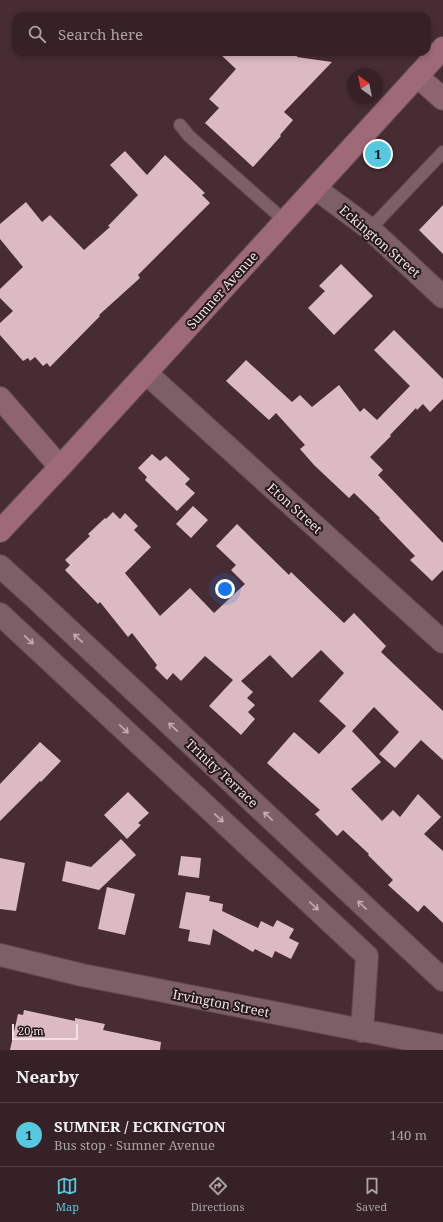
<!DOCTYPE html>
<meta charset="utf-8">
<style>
body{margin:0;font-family:"Noto Serif",serif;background:#3d292e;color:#f1f3f6}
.compass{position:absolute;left:347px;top:68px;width:36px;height:36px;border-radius:50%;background:#352126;box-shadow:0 2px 6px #0003;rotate:327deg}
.scale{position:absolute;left:12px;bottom:10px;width:66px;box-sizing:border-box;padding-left:4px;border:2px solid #f2e0e3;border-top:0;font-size:11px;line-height:14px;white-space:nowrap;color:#f2e0e3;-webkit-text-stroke:3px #25191c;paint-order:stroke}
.you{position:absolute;left:225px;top:589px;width:14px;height:14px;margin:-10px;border:3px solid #fff;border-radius:50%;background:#1a73e8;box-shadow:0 0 0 6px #1a73e833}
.badge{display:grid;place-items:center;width:26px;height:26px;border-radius:50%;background:#56c9e0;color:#111;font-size:13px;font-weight:700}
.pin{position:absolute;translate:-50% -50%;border:2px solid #fff;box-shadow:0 1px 4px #0006}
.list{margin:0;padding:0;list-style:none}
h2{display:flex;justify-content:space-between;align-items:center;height:52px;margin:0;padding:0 16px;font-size:17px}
h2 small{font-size:13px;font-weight:400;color:#aaa3a7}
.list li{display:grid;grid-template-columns:26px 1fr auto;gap:12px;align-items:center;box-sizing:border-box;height:64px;padding:0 16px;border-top:1px solid #4f3e43}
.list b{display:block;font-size:15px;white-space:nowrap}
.list p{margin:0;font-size:13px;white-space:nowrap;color:#aaa3a7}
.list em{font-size:13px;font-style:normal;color:#aaa3a7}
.icon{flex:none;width:22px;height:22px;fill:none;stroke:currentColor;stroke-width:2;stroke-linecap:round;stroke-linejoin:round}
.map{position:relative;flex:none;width:443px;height:1050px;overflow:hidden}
.search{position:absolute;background:#352126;box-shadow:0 2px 6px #0003;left:12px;right:12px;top:12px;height:44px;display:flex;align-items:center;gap:10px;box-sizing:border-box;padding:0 14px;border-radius:12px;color:#aaa3a7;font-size:15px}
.sheet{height:116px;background:#352126}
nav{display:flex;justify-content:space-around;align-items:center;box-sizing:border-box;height:56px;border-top:1px solid #4f3e43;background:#352126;font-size:11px;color:#aaa3a7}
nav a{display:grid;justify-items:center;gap:2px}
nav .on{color:#56c9e0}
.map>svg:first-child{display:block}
.building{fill:#dcbac1}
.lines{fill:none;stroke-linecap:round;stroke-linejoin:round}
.lane-casing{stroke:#5f494f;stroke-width:14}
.street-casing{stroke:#5f494f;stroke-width:24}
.secondary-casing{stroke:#5f494f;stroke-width:24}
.primary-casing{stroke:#5f494f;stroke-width:24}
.lane{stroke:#7d5f66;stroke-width:12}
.street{stroke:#7d5f66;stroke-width:22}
.secondary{stroke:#8e646f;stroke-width:22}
.primary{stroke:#9f6a77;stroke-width:22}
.oneway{stroke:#c3acb1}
.labels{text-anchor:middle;stroke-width:4;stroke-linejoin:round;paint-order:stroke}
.street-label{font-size:13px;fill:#f2e0e3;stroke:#25191c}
</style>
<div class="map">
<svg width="443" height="1050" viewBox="0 0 443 1050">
<rect width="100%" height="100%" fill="#472c33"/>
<path class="building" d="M218 52H298L297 57 332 62 284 112 293 120 280 135 281 136 253 167 205 123 219 108 209 99 236 69Z
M125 151 147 175 165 155 205 193 202 195 210 203 138 275 140 278 99 315 100 316 50 367 47 363 43 366 35 357 30 361 28 358 23 361 0 335V323L13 311 0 298V289L23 267 0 239V224L26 202 42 222 50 215 84 250 110 227 108 226 138 195 110 165Z
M443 205V254L419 230Z
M341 264 373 296 334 335 308 308 325 291 319 286Z
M394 330 443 379V399L430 412 423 404 417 410 416 408 390 435 391 436 370 457 383 470 378 475 443 543V570L432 581 410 560 415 556 379 519 380 518 354 493 349 498 314 465 300 449 305 445 276 413 269 420 226 381 246 360 292 402 300 395 312 407 339 385 360 412 364 408 377 420 410 386 374 350Z
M152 454 160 461 166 456 190 479 185 484 195 493 177 511 145 480 147 477 138 468Z
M193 506 208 520 191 538 176 524Z
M113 512 120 519 125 513 138 526 134 530 151 547 125 573 160 616 190 588 214 613 245 584 231 570 236 565 216 546 237 524 289 575 291 572 344 623 354 613 386 646 381 652 443 711V760L421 740 395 768 379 754 399 732 374 707 352 731 381 762 351 789 382 821 393 810 400 817 418 794 441 817 424 834 443 851V923L424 905 418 912 388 885 393 880 368 855 369 854 343 830 337 836 315 814 320 810 267 763 294 732 319 754 346 726 319 701 344 673 321 650 292 678 270 655 241 681 253 692 247 698 255 705 248 712 255 719 241 735 209 706 233 680 205 656 181 681 173 673 167 680 155 668 157 665 132 633 128 637 100 602 98 604 65 570 70 565 65 560 90 536 88 534 105 518 106 519Z
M40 742 61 761 41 782 40 781 0 821V784Z
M128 792 149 813 138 823 141 825 127 839 104 815Z
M121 839 136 855 99 890 62 881 66 861 91 867Z
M181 856 201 858 199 878 178 875Z
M0 858 25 863 16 911 0 909Z
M107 887 135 894 125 935 98 929Z
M186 892 210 896 209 901 223 904 222 911 258 928 261 921 273 927 277 920 294 929 289 938 299 943 291 959 275 951 272 958 255 949 253 952 213 929 210 945 188 941 190 930 179 928Z
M24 1010 75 1021V1018L105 1024 103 1030 161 1042 160 1050H10L18 1014 23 1015Z"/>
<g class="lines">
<g class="lane-casing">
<path id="lane" d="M180 125 189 136 285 221
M370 229 443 152"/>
</g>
<g class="street-casing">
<path id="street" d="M315 188 370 229 443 297
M146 373 443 642
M0 566 35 598 443 980
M0 614 367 956
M0 955 82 975 443 1046
M362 1031 367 956"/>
</g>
<g class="secondary-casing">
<path id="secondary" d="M417 76 443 99
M0 398 60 467"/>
</g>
<g class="primary-casing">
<path id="primary" d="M0 531 60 467 443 48"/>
</g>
<use href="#lane" class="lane"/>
<use href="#street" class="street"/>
<use href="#secondary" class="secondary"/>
<use href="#primary" class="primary"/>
</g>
<defs><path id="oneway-shaft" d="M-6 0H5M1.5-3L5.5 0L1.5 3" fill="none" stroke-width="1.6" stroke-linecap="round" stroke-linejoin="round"/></defs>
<g class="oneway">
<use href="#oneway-shaft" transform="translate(78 638) rotate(-137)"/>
<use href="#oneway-shaft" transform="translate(29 640) rotate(43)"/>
<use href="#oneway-shaft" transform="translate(173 727) rotate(-137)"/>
<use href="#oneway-shaft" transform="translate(124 729) rotate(43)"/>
<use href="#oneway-shaft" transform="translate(268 816) rotate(-137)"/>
<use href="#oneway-shaft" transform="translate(219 818) rotate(43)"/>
<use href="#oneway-shaft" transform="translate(362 905) rotate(-137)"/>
<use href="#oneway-shaft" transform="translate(314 906) rotate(43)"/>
</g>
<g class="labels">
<g class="street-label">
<text transform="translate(380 241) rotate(41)" y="5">Eckington Street</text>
<text transform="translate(222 290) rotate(-48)" y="5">Sumner Avenue</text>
<text transform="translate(295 508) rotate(42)" y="5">Eton Street</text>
<text transform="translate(222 773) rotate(43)" y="5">Trinity Terrace</text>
<text transform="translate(221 1003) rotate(11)" y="5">Irvington Street</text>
</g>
</g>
</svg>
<svg class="compass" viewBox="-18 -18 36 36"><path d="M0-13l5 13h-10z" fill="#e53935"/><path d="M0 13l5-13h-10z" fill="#aaa3a7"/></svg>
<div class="scale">20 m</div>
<div class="you"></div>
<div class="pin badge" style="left:378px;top:154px">1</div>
<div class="search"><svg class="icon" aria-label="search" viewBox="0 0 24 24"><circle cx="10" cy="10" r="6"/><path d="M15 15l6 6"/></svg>Search here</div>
</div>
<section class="sheet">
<h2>Nearby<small></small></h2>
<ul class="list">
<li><span class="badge">1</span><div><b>SUMNER / ECKINGTON</b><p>Bus stop · Sumner Avenue</p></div><em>140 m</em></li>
</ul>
</section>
<nav>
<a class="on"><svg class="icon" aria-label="map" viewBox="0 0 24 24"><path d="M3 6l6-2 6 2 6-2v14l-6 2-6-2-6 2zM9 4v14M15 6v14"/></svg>Map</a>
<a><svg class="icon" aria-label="directions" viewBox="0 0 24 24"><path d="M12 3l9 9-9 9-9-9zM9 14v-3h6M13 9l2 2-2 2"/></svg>Directions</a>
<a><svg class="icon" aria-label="saved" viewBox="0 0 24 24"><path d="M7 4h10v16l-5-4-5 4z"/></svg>Saved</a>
</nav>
